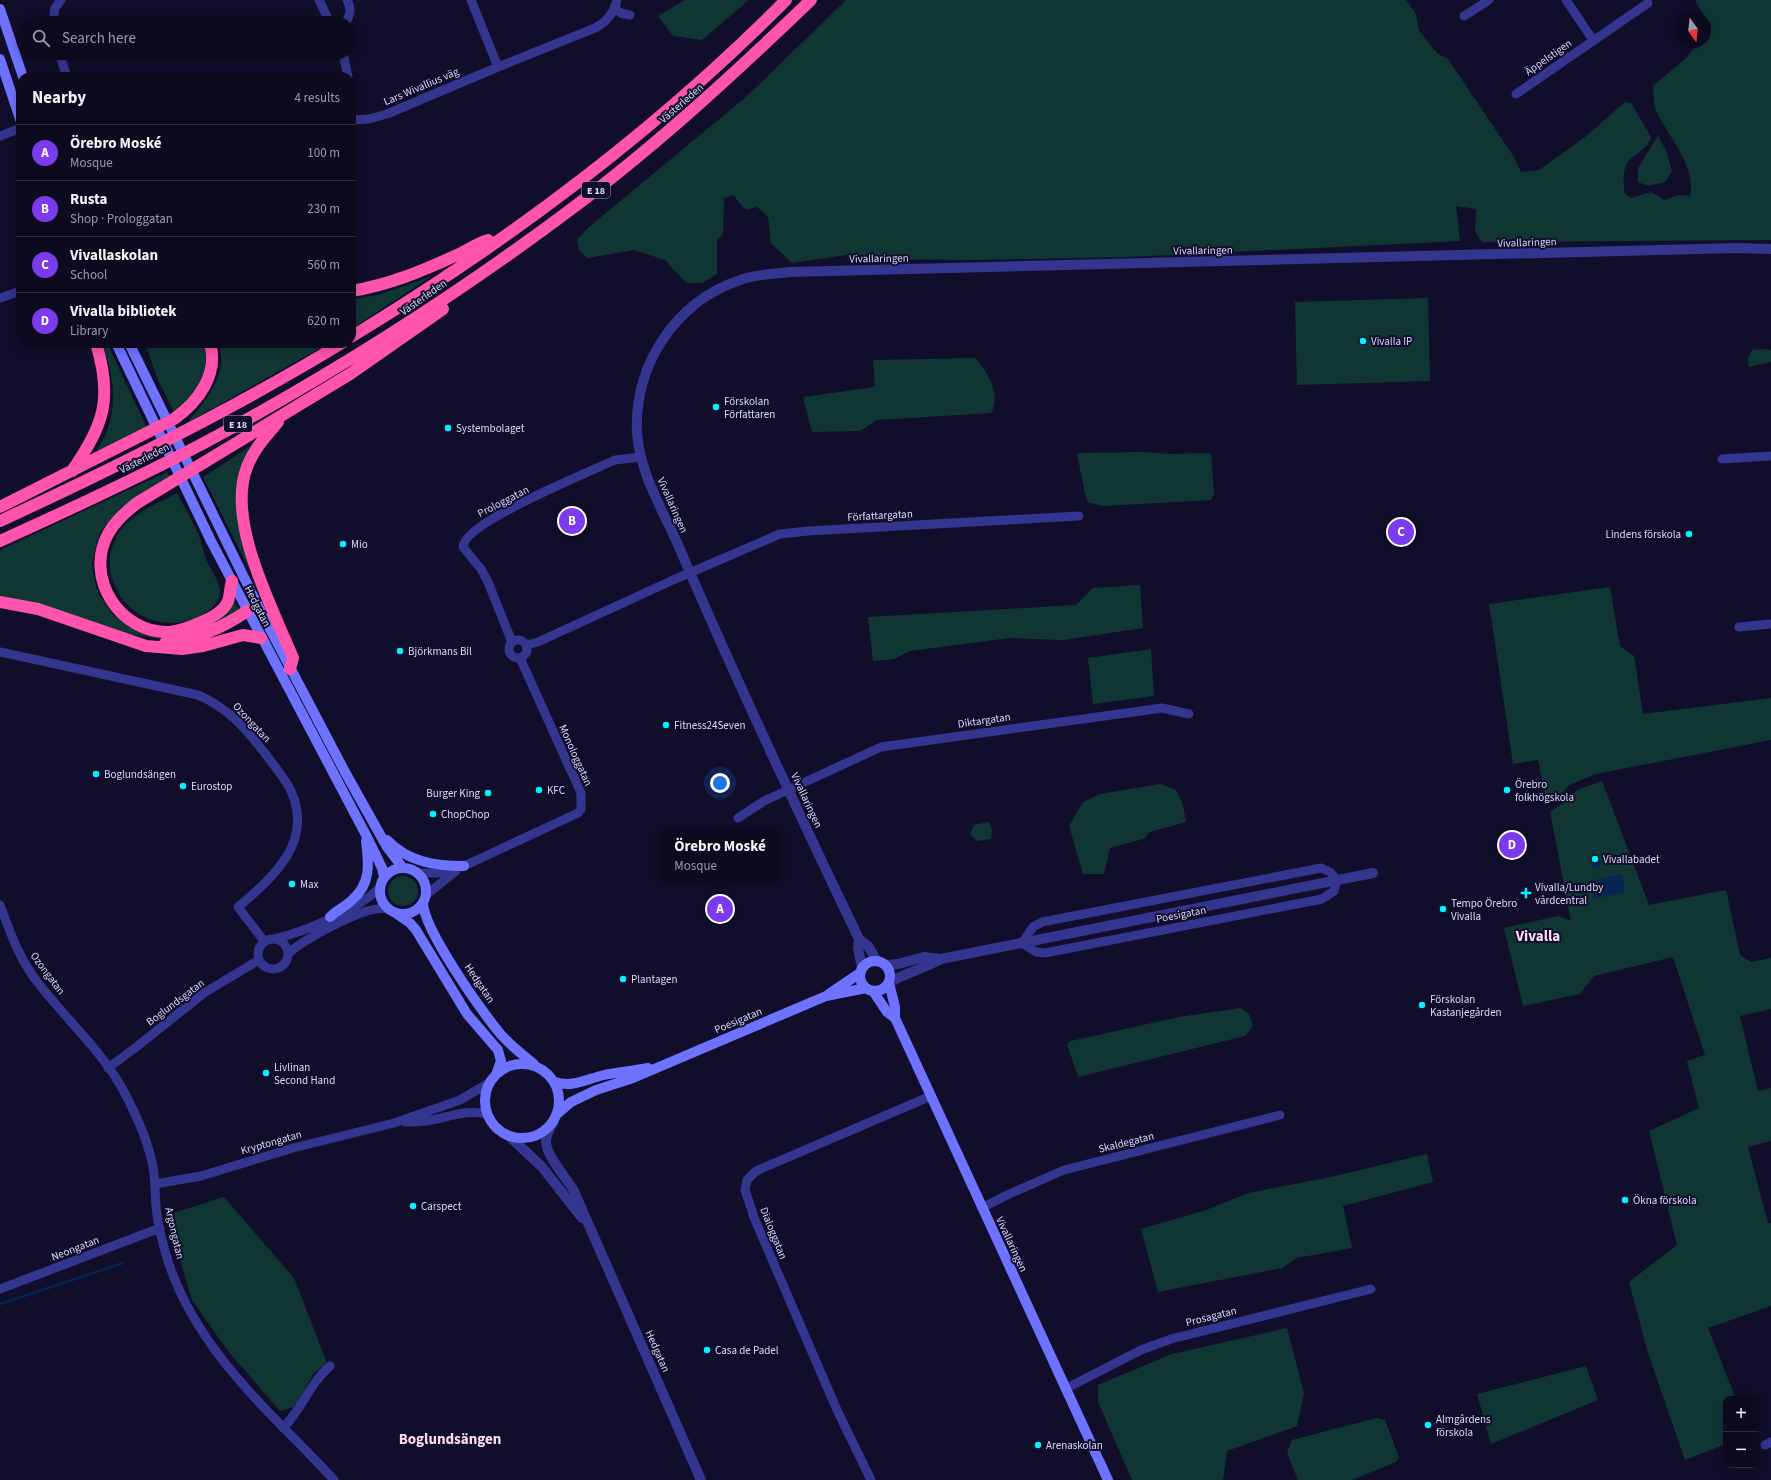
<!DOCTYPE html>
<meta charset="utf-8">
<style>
body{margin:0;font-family:"Source Sans 3",sans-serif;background:#1b182d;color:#f1f3f6}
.controls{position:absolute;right:12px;bottom:12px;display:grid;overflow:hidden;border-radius:8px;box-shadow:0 2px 10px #0003}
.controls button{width:36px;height:36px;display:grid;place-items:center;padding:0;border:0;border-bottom:1px solid #2d2b3e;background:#0d0a20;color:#f1f3f6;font:20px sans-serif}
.compass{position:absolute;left:1675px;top:12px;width:36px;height:36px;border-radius:50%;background:#0d0a20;box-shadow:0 2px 10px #0003;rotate:165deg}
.you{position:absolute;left:720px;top:783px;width:14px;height:14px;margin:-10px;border:3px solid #fff;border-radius:50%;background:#1a73e8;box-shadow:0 0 0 6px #1a73e833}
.badge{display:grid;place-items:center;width:26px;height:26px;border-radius:50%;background:#7c3aed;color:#fff;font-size:13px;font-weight:700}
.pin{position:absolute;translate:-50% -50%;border:2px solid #fff;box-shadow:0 1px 4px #0006}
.popup{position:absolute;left:660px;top:829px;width:120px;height:52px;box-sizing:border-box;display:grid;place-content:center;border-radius:8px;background:#0d0a20;filter:drop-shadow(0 1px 3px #0005);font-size:13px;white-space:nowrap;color:#9a9aa5}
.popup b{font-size:15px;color:#f1f3f6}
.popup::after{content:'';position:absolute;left:50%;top:100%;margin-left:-8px;border:8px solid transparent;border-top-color:#0d0a20}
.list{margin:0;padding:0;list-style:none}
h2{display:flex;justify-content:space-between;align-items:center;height:52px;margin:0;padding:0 16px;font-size:17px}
h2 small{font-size:13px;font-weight:400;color:#9a9aa5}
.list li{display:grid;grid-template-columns:26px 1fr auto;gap:12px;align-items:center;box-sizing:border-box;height:56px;padding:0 16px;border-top:1px solid #2d2b3e}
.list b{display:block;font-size:15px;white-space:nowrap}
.list p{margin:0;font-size:13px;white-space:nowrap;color:#9a9aa5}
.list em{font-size:13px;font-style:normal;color:#9a9aa5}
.icon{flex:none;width:22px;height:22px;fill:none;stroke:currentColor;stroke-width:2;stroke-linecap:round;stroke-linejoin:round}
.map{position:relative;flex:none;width:1771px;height:1480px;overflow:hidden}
.search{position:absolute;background:#0d0a20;box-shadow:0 2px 10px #0003;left:16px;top:16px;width:340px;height:44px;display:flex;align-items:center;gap:10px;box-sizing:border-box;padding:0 14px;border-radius:22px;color:#9a9aa5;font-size:15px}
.panel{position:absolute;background:#0d0a20;box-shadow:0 2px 10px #0003;left:16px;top:72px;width:340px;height:276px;border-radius:16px}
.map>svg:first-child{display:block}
.green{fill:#103633}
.water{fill:#072551}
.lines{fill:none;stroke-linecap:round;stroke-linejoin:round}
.stream{stroke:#072551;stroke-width:2.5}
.minor{stroke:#34358f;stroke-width:9}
.tertiary{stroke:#34358f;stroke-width:10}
.secondary{stroke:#6f72ff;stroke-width:10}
.motorway{stroke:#ff53ad;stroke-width:12}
.poi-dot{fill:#04f2ff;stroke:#110e2b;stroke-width:1.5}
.labels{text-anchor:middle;stroke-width:4;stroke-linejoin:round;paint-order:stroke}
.shield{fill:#110e2b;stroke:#9e9bbf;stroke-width:1}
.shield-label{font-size:10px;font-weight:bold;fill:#dad8ff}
.street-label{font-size:11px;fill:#dad8ff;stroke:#110e2b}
.poi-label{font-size:11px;fill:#dad8ff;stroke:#110e2b;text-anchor:start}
.district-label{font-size:15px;font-weight:bold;fill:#ffdaf3;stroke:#110e2b}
</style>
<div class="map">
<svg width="1771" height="1480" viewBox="0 0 1771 1480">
<rect width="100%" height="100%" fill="#110e2b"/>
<path class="green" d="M685 0H749L702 40 673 36 658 16Z
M846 0H1406L1416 14 1419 31 1438 54 1448 59 1514 157 1521 172 1539 170 1585 137 1625 102 1631 103 1651 137C1648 149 1635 153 1628 162 1622 171 1623 184 1625 194L1631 198 1651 192 1664 200 1679 195 1690 196C1697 167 1668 136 1656 111 1653 104 1654 94 1653 86L1686 58 1699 42H1705V35L1711 28 1695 0H1771V240L1482 242 1475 231 1476 209 1456 206 1460 241 1129 257 975 260 874 259 853 254 792 263 771 243 768 217 757 207 746 210 733 195 724 198 723 234 717 240V274L702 283H686L665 260 634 250 587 258 579 250 577 240 589 227 746 97Z
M1658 136 1666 150 1672 171 1665 182 1648 186 1638 182V168Z
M432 276 351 329V300L382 294Z
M1428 298 1430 381 1297 385 1295 302Z
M102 343H107L147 428 94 454C120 421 116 380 102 343Z
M145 343H204C211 375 196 392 174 413L158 380Z
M218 343H329L187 423C205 402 230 373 218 343Z
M1763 349 1771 350V362L1749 367 1748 359 1752 350Z
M975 358C987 371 1002 395 991 413L877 420 860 431 812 432 803 397 875 387 873 360Z
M255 443 239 482 271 612 203 477Z
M1145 452 1169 454 1211 453 1214 494 1211 500 1102 506 1088 502 1085 494 1077 453Z
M167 472 171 478 122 507 103 528 97 541 92 565 96 586 100 596 112 614 130 627 137 630 173 634 234 601 240 612 229 619 161 639 123 633 0 598V550Z
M177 493C184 507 193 521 199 536 202 543 203 552 206 559 211 570 219 580 220 592 220 601 213 607 207 612 172 635 126 620 113 581 109 569 108 557 113 545 116 539 118 532 123 527 138 511 158 503 177 493Z
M1140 585 1143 628 1063 640 1010 638 910 651 894 659 873 661 868 617 1076 605 1093 588Z
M1610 587 1620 646 1634 656 1643 714 1771 698V740L1596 774 1569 785 1560 796 1547 802 1538 760 1513 764 1489 604Z
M1151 649 1154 696 1093 704 1088 658Z
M1602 781 1649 905 1726 890 1740 955 1751 962 1771 958V1009L1740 1016 1758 1091 1771 1088V1141L1748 1147 1768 1223H1771V1306L1708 1328 1736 1399H1726V1444L1685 1460 1648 1353 1629 1282 1677 1245 1649 1131 1699 1108 1687 1061 1705 1055 1673 957 1594 976 1580 994 1523 1006 1504 928 1558 916 1571 921 1550 812 1566 801 1577 790Z
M1160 784 1176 790 1183 805 1186 822 1150 832 1143 839 1110 848 1104 874H1083L1069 826 1083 802 1100 794Z
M989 822 992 830 991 839 977 841 970 834 974 825Z
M388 891a15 15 0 1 1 30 0a15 15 0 1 1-30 0Z
M1241 1008 1249 1014 1253 1026 1245 1036 1078 1077 1067 1044 1071 1041 1179 1017Z
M1427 1154 1433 1182 1343 1206 1352 1248 1297 1258 1282 1268 1158 1292 1141 1229 1206 1210 1248 1193 1331 1177Z
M224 1197 294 1278 327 1363 314 1373 294 1407 280 1411 228 1351 192 1300 167 1215Z
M1287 1328 1304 1393 1297 1426 1227 1451 1223 1480H1132L1098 1402V1385L1172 1354Z
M1586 1366 1598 1400 1491 1444 1477 1394Z
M1377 1418 1385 1420 1399 1457 1396 1462 1352 1480H1298L1287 1453 1292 1440Z"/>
<path class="water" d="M1591.5 864a4.5 4.5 0 1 1 9 0a4.5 4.5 0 1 1-9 0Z
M1622 874 1625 892 1593 899 1590 881Z"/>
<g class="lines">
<path class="stream" d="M0 1304 123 1263"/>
<path class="minor" d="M319 0 330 23
M471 0 498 67
M1566 0 1593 40
M615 9 621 13 630 15
M1464 16 1489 0
M53 23 55 8 61 0
M346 23C350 14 352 9 347 0
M59 53 67 77
M343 53 348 77
M1516 94 1648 3
M351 120 369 119 387 114 498 67 595 28C607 22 614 13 617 0
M0 136 21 128
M0 298 21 291
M1722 459 1771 456
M1739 627 1771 624
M509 649a9 9 0 1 1 18 0a9 9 0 1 1-18 0Z
M512 642 488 582 481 569 463 547C464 523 576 478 599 467L615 460 641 457
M526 645 538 642 673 580 780 534 808 531 1079 516
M0 652 198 695C227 707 245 728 264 752 272 763 282 775 289 787 316 839 275 876 238 907L264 941
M738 818 764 801 881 747 1162 708 1189 714
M1321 868 1330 872 1337 880 1334 891 1322 899 1045 953 1036 952 1022 943 1033 927 1042 922Z
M418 873H438L464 866 578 813 581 809V793L520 658
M426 895 456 871
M0 905C10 932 20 961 39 984 66 1019 100 1049 122 1088 135 1112 148 1140 153 1167 155 1180 155 1192 156 1205 157 1223 162 1241 167 1258 196 1351 270 1411 334 1480
M274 939C304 932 360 909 380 887
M258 954a15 15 0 1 1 30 0a15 15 0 1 1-30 0Z
M288 954C302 940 357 911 377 909 381 908 385 909 389 909
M108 1068 135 1048 204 993 259 960
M405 1122C414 1122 422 1122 431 1120 450 1117 467 1109 487 1114
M155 1184 201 1176 293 1148 394 1123 460 1100 489 1083
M982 1208 1007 1195 1064 1170 1280 1115
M0 1289 160 1228
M1065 1389 1141 1350 1171 1339 1371 1289
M283 1428C302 1409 310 1383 330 1366
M1765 1445 1771 1442
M871 1480 837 1410 755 1220 745 1190 747 1180 756 1171 931 1096"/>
<path class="tertiary" d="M859 939 858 948 862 968
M877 961 868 946 859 939C798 812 738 684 682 554 666 515 640 476 637 433 634 365 675 302 740 280 756 274 774 274 791 272L1737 248 1771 249
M887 965 898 964 924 957 941 959 1373 873
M890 982C907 973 925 968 941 959
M554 1121C551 1127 546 1134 546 1142 546 1155 566 1178 573 1189L701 1480
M509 1136 542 1167 582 1218"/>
<path class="secondary" d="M0 9 23 77
M0 59 21 122
M116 343 211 541 366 835 382 868 384 877
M129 343 260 610 345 772 387 847 403 868
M387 840C408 862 435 866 464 866
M380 891a23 23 0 1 1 46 0a23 23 0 1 1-46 0Z
M423 903C424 930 479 1007 498 1031 508 1044 522 1054 534 1064
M394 912 410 923 416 930 467 1014 498 1050 501 1061 497 1072
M330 917C337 910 345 907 352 900 371 884 369 864 366 841
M860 976a15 15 0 1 1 30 0a15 15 0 1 1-30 0Z
M889 983 895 1007V1018L1108 1480
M873 991 887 1012 895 1018
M829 994 860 973
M485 1101a37 37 0 1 1 74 0a37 37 0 1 1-74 0Z
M555 1082C572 1088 587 1079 604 1075 618 1072 633 1071 648 1068
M556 1115 571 1102 596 1090 633 1078 826 996 866 988"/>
<path class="motorway" d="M351 291C389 285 422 271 457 255 467 251 477 243 488 240
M351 337C507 242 657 130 786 0
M278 422C266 436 254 449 247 467 226 521 272 607 293 658L290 669
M72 471C104 424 113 399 96 343
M0 507 174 419C198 402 219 374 210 343
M0 521C117 467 232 410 342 343
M0 541C73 508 147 474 217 436 342 368 461 292 574 207 658 144 735 73 811 0
M232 581C230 587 230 595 228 601 224 612 209 619 199 623 190 627 180 631 170 632 120 634 84 578 108 534 115 521 126 512 137 503L350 374 443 309
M0 602 38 609 146 646 182 649 203 646 243 635 261 638
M165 643C194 639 223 628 247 611"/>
</g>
<g class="poi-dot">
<circle cx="1363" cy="341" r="4"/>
<circle cx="716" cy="407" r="4"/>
<circle cx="448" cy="428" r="4"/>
<circle cx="1689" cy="534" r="4"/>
<circle cx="343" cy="544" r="4"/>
<circle cx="400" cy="651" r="4"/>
<circle cx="666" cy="725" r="4"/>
<circle cx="96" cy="774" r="4"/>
<circle cx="183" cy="786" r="4"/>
<circle cx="539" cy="790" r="4"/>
<circle cx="1507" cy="790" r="4"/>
<circle cx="488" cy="793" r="4"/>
<circle cx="433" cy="814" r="4"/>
<circle cx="1595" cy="859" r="4"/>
<circle cx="292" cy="884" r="4"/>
<path d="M1524 887h4v4h4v4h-4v4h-4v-4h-4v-4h4z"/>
<circle cx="1443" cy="909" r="4"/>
<circle cx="623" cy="979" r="4"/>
<circle cx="1422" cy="1005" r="4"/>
<circle cx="266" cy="1073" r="4"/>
<circle cx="1625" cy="1200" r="4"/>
<circle cx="413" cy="1206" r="4"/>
<circle cx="707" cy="1350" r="4"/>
<circle cx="1428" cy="1425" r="4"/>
<circle cx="1038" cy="1445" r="4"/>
</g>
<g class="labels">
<g class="shield">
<rect x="582" y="182" width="28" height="16" rx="3"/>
<rect x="224" y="416" width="28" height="16" rx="3"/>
</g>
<g class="shield-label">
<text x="596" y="194">E 18</text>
<text x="238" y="428">E 18</text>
</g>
<g class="street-label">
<text transform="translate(1548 57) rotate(-35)" y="4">Äppelstigen</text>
<text transform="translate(421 86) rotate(-23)" y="4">Lars Wivallius väg</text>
<text transform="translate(681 103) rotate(-41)" y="4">Västerleden</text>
<text transform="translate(1527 242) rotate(-2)" y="4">Vivallaringen</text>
<text transform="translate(1203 250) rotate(-1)" y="4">Vivallaringen</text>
<text transform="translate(879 258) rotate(-1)" y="4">Vivallaringen</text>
<text transform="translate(423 297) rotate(-35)" y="4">Västerleden</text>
<text transform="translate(144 458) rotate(-27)" y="4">Västerleden</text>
<text transform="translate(503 501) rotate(-27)" y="4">Prologgatan</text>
<text transform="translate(673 505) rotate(66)" y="4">Vivallaringen</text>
<text transform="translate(880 515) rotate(-3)" y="4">Författargatan</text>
<text transform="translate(258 606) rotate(63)" y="4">Hedgatan</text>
<text transform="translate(984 720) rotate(-8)" y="4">Diktargatan</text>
<text transform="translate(252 722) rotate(47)" y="4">Ozongatan</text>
<text transform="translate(576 755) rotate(66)" y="4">Monologgatan</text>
<text transform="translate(807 800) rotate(65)" y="4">Vivallaringen</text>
<text transform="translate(1181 914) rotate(-11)" y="4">Poesigatan</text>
<text transform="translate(48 973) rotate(53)" y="4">Ozongatan</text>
<text transform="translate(480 983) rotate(56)" y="4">Hedgatan</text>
<text transform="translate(175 1002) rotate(-37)" y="4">Boglundsgatan</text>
<text transform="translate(738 1020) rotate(-23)" y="4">Poesigatan</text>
<text transform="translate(271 1142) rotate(-16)" y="4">Kryptongatan</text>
<text transform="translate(1126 1142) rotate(-14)" y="4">Skaldegatan</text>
<text transform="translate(175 1233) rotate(77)" y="4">Argongatan</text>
<text transform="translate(774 1233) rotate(68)" y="4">Dialoggatan</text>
<text transform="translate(1012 1244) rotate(65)" y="4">Vivallaringen</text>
<text transform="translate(75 1248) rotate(-21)" y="4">Neongatan</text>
<text transform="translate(1211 1316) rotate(-14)" y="4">Prosagatan</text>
<text transform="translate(658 1351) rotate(66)" y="4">Hedgatan</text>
</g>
<g class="poi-label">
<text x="1371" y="345">Vivalla IP</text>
<text x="724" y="405">Förskolan<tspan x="724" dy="13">Författaren</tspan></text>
<text x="456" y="432">Systembolaget</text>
<text x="1681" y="538" text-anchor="end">Lindens förskola</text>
<text x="351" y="548">Mio</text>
<text x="408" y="655">Björkmans Bil</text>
<text x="674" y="729">Fitness24Seven</text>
<text x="104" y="778">Boglundsängen</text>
<text x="1515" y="788">Örebro<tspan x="1515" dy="13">folkhögskola</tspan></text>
<text x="191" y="790">Eurostop</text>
<text x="547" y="794">KFC</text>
<text x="480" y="797" text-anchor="end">Burger King</text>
<text x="441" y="818">ChopChop</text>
<text x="1603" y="863">Vivallabadet</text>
<text x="300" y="888">Max</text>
<text x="1535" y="891">Vivalla/Lundby<tspan x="1535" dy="13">vårdcentral</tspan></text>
<text x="1451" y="907">Tempo Örebro<tspan x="1451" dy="13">Vivalla</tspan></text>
<text x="631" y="983">Plantagen</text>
<text x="1430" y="1003">Förskolan<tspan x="1430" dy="13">Kastanjegården</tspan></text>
<text x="274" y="1071">Livlinan<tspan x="274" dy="13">Second Hand</tspan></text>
<text x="1633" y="1204">Ökna förskola</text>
<text x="421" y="1210">Carspect</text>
<text x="715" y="1354">Casa de Padel</text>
<text x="1436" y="1423">Almgårdens<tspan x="1436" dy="13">förskola</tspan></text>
<text x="1046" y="1449">Arenaskolan</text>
</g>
<g class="district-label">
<text x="1538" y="941">Vivalla</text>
<text x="450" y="1444">Boglundsängen</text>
</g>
</g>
</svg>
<div class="controls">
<button>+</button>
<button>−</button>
</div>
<svg class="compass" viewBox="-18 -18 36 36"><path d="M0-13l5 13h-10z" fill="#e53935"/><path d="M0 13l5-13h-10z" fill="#9a9aa5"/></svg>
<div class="you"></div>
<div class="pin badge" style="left:720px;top:909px">A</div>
<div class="popup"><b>Örebro Moské</b>Mosque</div>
<div class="pin badge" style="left:572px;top:521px">B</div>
<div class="pin badge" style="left:1401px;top:532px">C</div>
<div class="pin badge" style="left:1512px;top:845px">D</div>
<div class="search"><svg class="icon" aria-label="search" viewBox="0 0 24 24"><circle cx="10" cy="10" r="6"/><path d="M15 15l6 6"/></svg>Search here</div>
<section class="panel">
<h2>Nearby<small>4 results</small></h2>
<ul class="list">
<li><span class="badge">A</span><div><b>Örebro Moské</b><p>Mosque</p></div><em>100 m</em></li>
<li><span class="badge">B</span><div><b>Rusta</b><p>Shop · Prologgatan</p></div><em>230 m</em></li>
<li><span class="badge">C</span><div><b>Vivallaskolan</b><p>School</p></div><em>560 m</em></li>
<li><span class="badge">D</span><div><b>Vivalla bibliotek</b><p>Library</p></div><em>620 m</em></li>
</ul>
</section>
</div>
